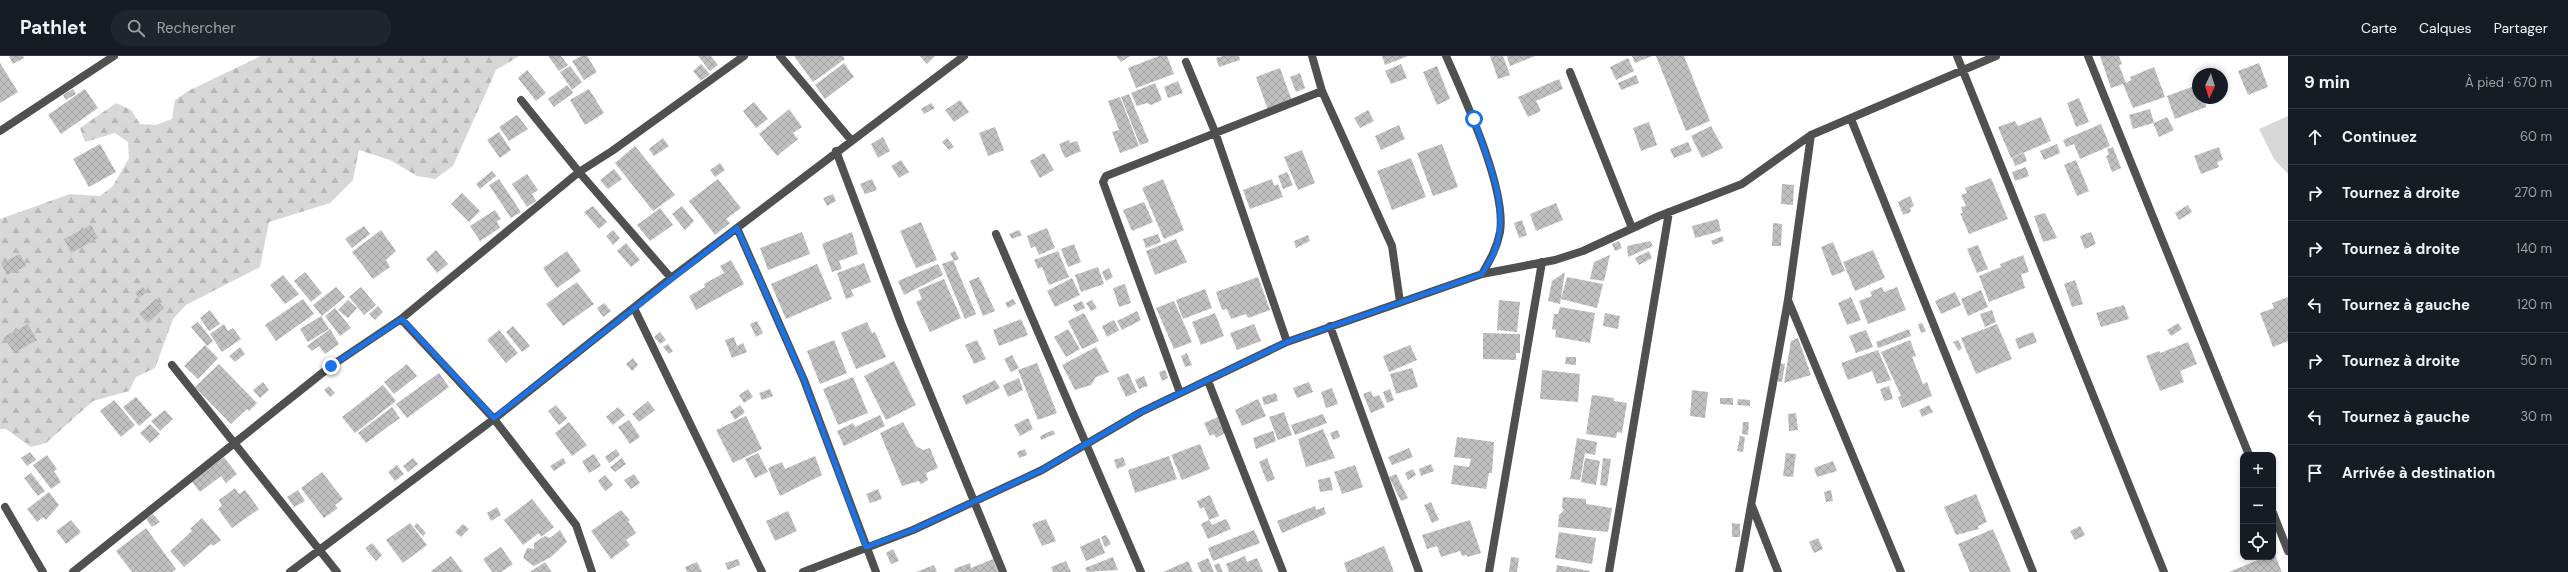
<!DOCTYPE html>
<html lang="fr">
<meta charset="utf-8">
<style>
body{margin:0;font-family:"DM Sans",sans-serif;background:#20242c;color:#f1f3f6}
.controls{position:absolute;right:12px;bottom:12px;display:grid;overflow:hidden;border-radius:8px;box-shadow:0 2px 6px #0003}
.controls button{width:36px;height:36px;display:grid;place-items:center;padding:0;border:0;border-bottom:1px solid #363941;background:#171b24;color:#f1f3f6;font:20px sans-serif}
.compass{position:absolute;left:2192px;top:12px;width:36px;height:36px;border-radius:50%;background:#171b24;box-shadow:0 2px 6px #0003;rotate:184deg}
.stop{position:absolute;width:12px;height:12px;margin:-9px;border:3px solid #1a73e8;border-radius:50%;background:#fff}
.stop.end{background:#1a73e8;border-color:#fff;box-shadow:0 1px 4px #0008}
.list{margin:0;padding:0;list-style:none}
h2{display:flex;justify-content:space-between;align-items:center;height:52px;margin:0;padding:0 16px;font-size:17px}
h2 small{font-size:13px;font-weight:400;color:#9ea1a6}
.list li{display:grid;grid-template-columns:26px 1fr auto;gap:12px;align-items:center;box-sizing:border-box;height:56px;padding:0 16px;border-top:1px solid #363941}
.list b{display:block;font-size:15px;white-space:nowrap}
.list em{font-size:13px;font-style:normal;color:#9ea1a6}
.icon{flex:none;width:22px;height:22px;fill:none;stroke:currentColor;stroke-width:2;stroke-linecap:round;stroke-linejoin:round}
.map{position:relative;flex:none;width:2288px;height:516px;overflow:hidden}
header{display:flex;align-items:center;gap:24px;box-sizing:border-box;height:56px;padding:0 20px;background:#171b24;border-bottom:1px solid #363941}
header strong{font-size:19px}
nav{display:flex;gap:22px;margin-inline-start:auto;font-size:14px}
.search{width:280px;height:36px;background:#20242c;display:flex;align-items:center;gap:10px;box-sizing:border-box;padding:0 14px;border-radius:16px;color:#9ea1a6;font-size:15px}
main{display:flex}
aside{flex:1;background:#171b24}
.map>svg:first-child{display:block}
.grass{fill:#d7d7d7}
.forest{fill:url(#forest-firs)}
.building{fill:url(#building-cross-hatch)}
.lines{fill:none;stroke-linecap:round;stroke-linejoin:round}
.minor{stroke:#505050;stroke-width:8}
.route{stroke:#1a73e8;stroke-width:5}
</style>
<header>
<strong>Pathlet</strong>
<div class="search"><svg class="icon" aria-label="search" viewBox="0 0 24 24"><circle cx="10" cy="10" r="6"/><path d="M15 15l6 6"/></svg>Rechercher</div>
<nav><a>Carte</a><a>Calques</a><a>Partager</a></nav>
</header>
<main>
<div class="map">
<svg width="2288" height="516" viewBox="0 0 2288 516">
<defs>
<pattern id="forest-firs" width="22" height="20" patternUnits="userSpaceOnUse"><rect width="22" height="20" fill="#d7d7d7"/><path d="M5 1l3.5 6h-7zM16 11l3.5 6h-7z" fill="#b7b7b7"/></pattern>
<pattern id="building-cross-hatch" width="8" height="8" patternUnits="userSpaceOnUse"><rect width="8" height="8" fill="#c0c0c0"/><path d="M0 0l8 8M0 8l8-8" fill="none" stroke="#a3a3a3"/></pattern>
</defs>
<rect width="100%" height="100%" fill="#fff"/>
<path class="grass" d="M2288 60V118L2274 103 2259 73Z"/>
<path class="forest" d="M261 0H519L496 14 453 110 435 123 417 120 390 104 359 94 353 124 330 147 269 166 260 211 186 249 173 263 155 312 136 321 129 335 93 345 46 387 31 391 6 373H0V163L70 138 100 140 113 130 129 102 128 86 115 77 85 86 80 72 116 47 131 54 140 68 156 69 172 63 175 44 188 35Z"/>
<path class="building" d="M9 0H23L24 2 13 8Z
M548 0H561L568 9 559 15Z
M581 0H587L597 16 584 24 572 5Z
M698 0H711L718 9 710 15Z
M794 0H843L845 3 813 26Z
M920 0H935L927 8Z
M1116 0H1130L1121 6Z
M1159 0H1167L1174 18 1136 32 1128 12Z
M1223 0H1239L1240 4 1219 11 1216 2Z
M1382 0H1408L1385 9Z
M1490 0H1503L1510 19 1498 23Z
M1507 0H1535L1510 10Z
M1632 0H1652L1635 7Z
M1656 0H1684L1710 65 1686 75Z
M2100 0H2119L2122 8 2119 9 2126 27 2131 24 2130 21 2154 11 2165 41 2133 52 2123 28 2111 32Z
M1628 2 1634 15 1616 24 1610 11Z
M0 7 18 36 0 47Z
M844 7 854 21 825 43 815 29Z
M2259 7 2268 31 2248 39 2238 15Z
M701 8 710 18 701 25 693 15Z
M1401 8 1407 22 1391 28 1385 15Z
M570 10 582 26 572 34 560 16Z
M1437 10 1450 43 1437 49 1423 16Z
M1280 12 1292 45 1268 54 1256 21Z
M527 14 546 37 536 45 518 22Z
M1300 17 1305 32 1296 36 1290 21Z
M1636 19 1639 27 1621 34 1618 27Z
M1559 23 1563 33 1536 45 1541 55 1528 61 1518 41Z
M1178 25 1183 37 1168 42 1164 31Z
M1155 27 1162 44 1151 49 1147 47 1137 50 1131 37Z
M567 29 573 37 554 51 548 43Z
M2197 29 2198 42H2205L2206 51 2175 63 2167 40Z
M73 33 76 38 66 44 63 39Z
M85 33 98 52 61 78 48 59Z
M589 33 604 57 585 69 570 44Z
M1129 38 1149 86 1140 89 1121 41Z
M1120 41 1139 90 1120 97 1112 76 1119 74 1108 45Z
M2079 42 2089 66 2076 71 2067 47Z
M960 44 969 56 954 66 945 54Z
M754 46 768 63 756 72 743 55Z
M931 47 935 52 924 58 921 53Z
M789 53 802 71 793 77 798 83 777 100 759 78Z
M2150 53 2154 67 2167 61 2174 74 2159 81 2153 67 2133 73 2129 59Z
M1368 54 1374 65 1360 72 1354 62Z
M517 59 528 73 509 85 499 71Z
M2041 61 2051 85 2011 102 1998 71 2015 65 2018 70Z
M1649 66 1657 89 1641 95 1633 72Z
M2101 68 2110 90 2080 103 2074 88 2066 91 2063 84Z
M1399 69 1405 83 1381 94 1375 80Z
M1711 70 1723 92 1702 102 1691 80Z
M995 71 1004 94 988 100 979 77Z
M499 76 511 94 500 102 487 84Z
M883 81 890 95 878 102 871 88Z
M663 82 669 90 654 100 649 93Z
M947 82 954 91 949 94 942 86Z
M1069 84 1070 87 1077 85 1081 95 1065 102 1059 88Z
M1688 86 1692 95 1674 102 1670 93Z
M100 88 116 116 89 131 73 103Z
M1442 88 1458 131 1433 140 1417 97Z
M2057 88 2060 97 2044 104 2040 95Z
M635 90 675 139 653 155 615 107Z
M2113 91 2121 112 2112 116 2106 100 2109 99 2107 93Z
M2219 91 2223 104 2217 106 2219 111 2201 118 2194 100Z
M1302 94 1315 127 1298 134 1284 101Z
M1044 97 1054 114 1040 122 1030 105Z
M2024 97 2027 105 2015 110 2012 102Z
M1411 102 1426 141 1392 154 1377 115Z
M901 104 909 116 899 122 891 110Z
M2076 104 2089 135 2077 140 2064 109Z
M720 107 725 114 715 121 710 114Z
M2026 111 2029 120 2015 125 2012 116Z
M614 113 622 123 608 133 600 124Z
M492 115 496 120 480 133 476 128Z
M1287 116 1293 129 1283 133 1278 120Z
M527 118 538 134 532 138 536 145 527 151 512 128Z
M1991 122 2008 163 1969 178 1960 157H1963L1961 151 1966 150 1961 139 1967 137 1965 132Z
M499 123 521 156 511 162 489 129Z
M718 123 741 152 726 163 730 167 715 179 689 145Z
M872 123 877 134 865 138 860 128Z
M1163 123 1184 174 1164 183 1142 132Z
M1272 123 1274 130 1278 128 1283 141 1250 153 1243 134Z
M1782 128 1794 129 1793 149 1781 148Z
M462 137 480 155 469 166 451 148Z
M833 138 836 145 827 150 823 142Z
M1910 140 1914 150 1910 152 1911 156 1903 159 1898 146Z
M1144 146 1153 166 1132 175 1123 154Z
M1556 147 1563 164 1536 175 1530 158Z
M2188 149 2192 156 2179 164 2175 157Z
M593 150 607 166 599 173 584 156Z
M682 150 694 165 685 174 672 158Z
M660 152 673 169 650 185 637 169Z
M495 154 501 163 497 165 500 172 480 185 470 170Z
M2045 157 2057 182 2043 186 2034 160Z
M1718 163 1721 175 1695 182 1692 170Z
M1522 164 1527 179 1519 182 1514 167Z
M921 166 937 204 916 212 900 175Z
M1773 167 1782 168 1781 190H1772Z
M91 169 98 182 71 197 64 183Z
M364 170 370 178 352 192 345 183Z
M1047 172 1055 192 1039 199 1035 190 1031 192 1027 180Z
M381 174 396 195 386 204 390 211 373 223 352 196Z
M613 174 620 182 613 189 606 180Z
M1019 174 1022 179 1012 183 1009 178Z
M802 176 810 198 768 214 760 192Z
M852 176 858 198 839 205 842 213 832 216 822 188Z
M2091 176 2096 188 2085 193 2080 180Z
M1158 178 1161 186 1146 192 1143 183Z
M1308 179 1310 185 1296 192 1294 185Z
M1722 180 1724 185 1713 189 1711 185Z
M1176 183 1187 206 1155 219 1146 195Z
M1619 185 1622 192 1615 195 1612 188Z
M1650 185 1653 190 1628 201 1627 190Z
M1833 186 1845 215 1832 220 1821 191Z
M626 187 640 204 631 211 617 195Z
M1074 188 1081 206 1068 211 1061 193Z
M1978 189 1988 213 1977 217 1967 193Z
M436 194 448 208 437 217 426 203Z
M1873 194 1885 222 1855 235 1843 206Z
M567 195 581 215 557 232 543 212Z
M955 195 959 203 954 205 950 197Z
M1058 195 1069 221 1049 229 1042 211 1038 213 1034 204Z
M1649 195 1652 202 1639 209 1635 202Z
M20 198 26 210 7 219 1 207Z
M1610 199 1604 225 1590 223 1594 206Z
M2023 199 2029 216 2021 218 2025 232 1989 246 1979 220 2001 211 2000 208Z
M731 204 744 228 696 254 689 240 705 231 704 228 724 217 720 210Z
M953 204 976 258 965 263 942 208Z
M864 207 871 226 851 234 854 240 846 243 837 217Z
M817 208 832 243 786 263 771 228Z
M938 208 943 219 904 239 898 225Z
M1098 211 1104 228 1081 236 1075 219Z
M1109 212 1113 221 1106 225 1102 216Z
M305 216 322 237 311 246 294 225Z
M1565 216 1560 248 1548 245 1552 225Z
M283 219 299 238 285 248 270 229Z
M979 221 995 255 983 260 969 225Z
M1258 221 1270 254 1248 262 1246 258 1231 263 1227 253 1222 254 1216 236Z
M1567 221 1603 228 1597 252 1561 243Z
M1072 222 1080 239 1055 251 1047 235Z
M944 223 961 262 930 276 916 246 922 243 918 234Z
M2075 224 2083 248 2072 251 2064 228Z
M577 226 594 248 563 270 546 248Z
M1125 228 1131 247 1119 251 1113 232Z
M143 231 147 236 139 242 135 237Z
M336 231 345 241 322 260 313 249Z
M361 231 376 249 364 259 349 241Z
M1882 231 1884 236 1897 231 1906 254 1868 268 1859 245 1872 240 1870 236Z
M1205 233 1212 252 1183 263 1176 244Z
M1981 234 1988 251 1968 260 1961 243Z
M1955 236 1961 249 1941 258 1935 245Z
M1851 241 1861 264 1847 269 1838 247Z
M2288 241V285L2273 291 2260 257 2274 252 2272 247Z
M156 243 164 252 148 267 139 258Z
M303 243 314 258 276 285 265 269Z
M1013 243 1016 248 1008 252 1005 247Z
M348 244 357 252 348 262 338 254Z
M1092 244 1097 252 1091 255 1086 247Z
M1499 244 1520 246 1517 276 1497 274Z
M1082 245 1085 252 1076 256 1073 249Z
M1174 245 1192 286 1174 293 1156 252Z
M604 247 611 255 603 261 597 252Z
M2124 249 2129 263 2101 271 2096 257Z
M378 250 383 256 375 264 369 258Z
M1560 251 1595 257 1590 287 1555 281 1556 274 1552 273 1554 258H1558Z
M335 252 351 272 340 280 325 260Z
M210 254 220 268 209 275 200 262Z
M1992 254 1996 266 1985 271 1980 258Z
M1137 255 1141 264 1122 274 1117 265Z
M1084 257 1099 285 1082 293 1068 265Z
M1215 257 1224 280 1201 289 1192 266Z
M1605 257 1620 260 1618 273 1603 270Z
M321 260 329 273 308 286 300 273Z
M1021 263 1028 279 999 290 993 274Z
M1114 264 1119 274 1107 281 1102 270Z
M757 265 763 277 756 281 750 268Z
M198 266 213 285 207 290 191 271Z
M867 266 872 277 875 276 886 301 856 313 841 277Z
M1922 267 1926 275 1921 277 1918 268Z
M2178 267 2182 273 2171 280 2167 274Z
M28 268 37 284 14 297 4 281Z
M224 268 228 275 233 272 241 283 222 296 210 278Z
M1254 268 1261 285 1237 294 1230 277Z
M1997 268 2012 303 1976 318 1961 282Z
M513 270 530 290 522 296 506 276Z
M330 273 339 288 325 298 319 290 312 295 307 290Z
M1068 273 1080 293 1066 301 1054 281Z
M1909 273 1911 280 1878 292 1876 286Z
M499 274 518 297 506 307 487 284Z
M1866 274 1873 291 1856 297 1849 280Z
M660 276 666 284 660 288 654 281Z
M2033 276 2037 286 2019 293 2015 283Z
M1483 277 1520 278V297H1516V304L1483 303Z
M734 281 737 290 743 287 747 296 732 302 725 284Z
M1798 282 1811 319 1784 327 1791 285Z
M834 284 847 317 820 328 807 295Z
M977 284 986 303 974 308 965 289Z
M1910 284 1916 300 1912 301 1923 328 1927 326 1932 340 1902 352 1898 341 1901 340 1881 296Z
M1958 284 1962 292 1959 295 1953 286Z
M2188 286 2197 308 2180 315 2184 326 2160 335 2146 300 2159 295 2160 297Z
M668 288 673 295 669 298 663 291Z
M205 289 218 302 198 323 184 310Z
M1410 289 1417 304 1389 316 1383 300Z
M240 291 245 298 235 306 229 300Z
M1096 291 1109 316 1096 321 1091 329 1075 334 1062 309Z
M1878 294 1891 324 1877 328 1872 315 1848 324 1841 307Z
M1187 297 1192 309 1185 311 1181 300Z
M1012 299 1019 312 1011 316 1004 303Z
M1566 301H1576V309L1565 308Z
M633 302 638 309 632 315 626 308Z
M894 305 916 349 886 364 864 320Z
M1037 307 1057 357 1038 364 1018 314Z
M1779 307 1785 308 1782 326 1775 325Z
M219 308 257 347 249 355 247 353 231 368 195 331Z
M407 308 417 320 394 338 384 326Z
M1412 312 1418 331 1396 338 1390 318Z
M1165 314 1168 322 1162 325 1159 316Z
M1542 314 1580 318 1578 346 1540 343Z
M439 317 449 331 407 362 396 348Z
M1128 317 1137 336 1126 341 1117 322Z
M1144 320 1148 330 1139 333 1135 324Z
M853 321 868 357 838 369 823 333Z
M1019 322 1023 334 1008 341 1003 329Z
M995 324 1000 332 966 349 962 340Z
M263 326 269 334 260 342 253 334Z
M1309 326 1313 336 1297 342 1293 332Z
M383 329 396 345 355 377 342 361Z
M329 330 335 337 330 341 324 334Z
M1889 330 1893 343 1884 345 1880 333Z
M1332 332 1338 348 1326 352 1321 336Z
M748 333 753 341 744 347 739 339Z
M770 333 773 340 762 344 759 337Z
M1390 333 1394 344 1387 347 1383 336Z
M1692 334 1708 336 1705 362 1690 360Z
M1371 335 1373 341 1379 339 1385 351 1371 357 1363 338Z
M1276 337 1278 345 1264 349 1262 341Z
M1592 339 1614 342V345L1627 347 1622 377 1617 376 1616 382 1586 378Z
M136 341 152 359 139 370 123 351Z
M1720 342H1733V349L1720 348Z
M1258 343 1266 360 1242 370 1235 354Z
M1738 343 1750 344V350L1737 349Z
M114 344 135 369 121 381 100 355Z
M648 345 655 354 639 366 632 358Z
M556 349 567 362 559 369 548 355Z
M740 349 745 356 735 364 730 356Z
M1929 349 1933 356 1922 361 1919 354Z
M392 351 400 362 366 387 358 377Z
M618 351 625 359 613 369 606 361Z
M165 354 173 363 160 375 151 365Z
M1284 356 1292 379 1278 384 1269 361Z
M1796 357 1798 374 1789 375 1788 358Z
M1323 358 1327 367 1295 379 1291 369Z
M880 359 885 370 844 390 837 375 853 367 855 371Z
M746 360 762 393 733 407 716 374Z
M1218 361 1225 377 1216 382 1214 378 1210 380 1204 367Z
M1028 362 1033 373 1020 380 1014 369Z
M629 364 640 381 630 388 618 371Z
M569 366 587 389 572 400 555 377Z
M903 366 916 390 923 394 930 392 938 412 926 417 928 424 921 428 919 425 902 430 880 377Z
M1743 366H1749L1748 379 1742 378Z
M150 368 160 378 150 387 140 377Z
M1323 373 1335 402 1306 411 1298 383Z
M1053 374 1055 378 1041 384 1040 380Z
M1338 374 1340 381 1333 384 1330 377Z
M1273 375 1276 385 1256 393 1253 382Z
M1740 380 1745 381 1743 396 1737 395Z
M1457 381 1494 386 1492 417H1489L1486 433 1451 428 1454 409 1469 411 1471 403 1454 401Z
M1577 382 1597 386 1595 399 1585 397 1580 424 1570 423Z
M1200 388 1210 413 1182 424 1171 399Z
M1409 392 1413 401 1392 409 1388 401Z
M616 393 620 399 609 407 605 401Z
M1025 393 1027 399 1019 402 1017 396Z
M30 396 36 404 27 410 21 402Z
M758 397 768 416 755 422 745 403Z
M1786 397 1796 398 1793 421 1783 420Z
M594 398 601 410 589 417 582 405Z
M47 399 57 413 54 415 61 426 51 433 33 409Z
M815 400 822 419 780 440 768 412 782 406 785 413Z
M1169 400 1177 423 1135 437 1128 414Z
M224 401 237 418 226 427 221 420 200 436 192 426Z
M1123 401 1126 409 1117 413 1114 404Z
M413 402 418 408 408 416 403 410Z
M563 402 566 407 554 415 550 410Z
M622 402 626 408 615 416 610 411Z
M1267 402 1275 423 1267 426 1259 406Z
M1585 402 1600 405 1596 429 1581 426Z
M1603 402 1611 403 1607 430 1600 429Z
M1833 405 1837 415 1817 421 1814 412Z
M1431 408 1434 415 1421 420 1419 413Z
M397 409 404 418 395 425 388 416Z
M1355 409 1363 431 1342 438 1334 416Z
M1413 413 1416 419 1408 424 1405 417Z
M322 416 343 443 335 449 338 452 324 462 301 432Z
M31 417 45 435 38 440 24 422Z
M634 418 640 427 631 433 624 424Z
M1396 418 1408 442 1401 445 1389 421Z
M605 419 613 429 605 435 598 425Z
M1330 421 1333 434 1320 436 1318 424Z
M235 432 239 438 245 434 259 453 232 472 218 453 222 450 219 444Z
M878 433 882 443 870 447 866 438Z
M298 434 305 445 294 451 287 441Z
M1831 434 1833 445 1826 446 1824 436Z
M49 436 59 449 46 464 43 461 37 466 27 453Z
M1976 438 1987 466 1978 470 1979 473 1956 479 1944 451Z
M1210 439 1219 460 1209 464 1204 451 1200 453 1197 445Z
M1563 441 1586 443V448L1612 452 1608 476 1558 471 1559 459 1564 454 1562 451Z
M532 443 554 471 541 481 539 477 523 489 504 464Z
M1431 446 1439 464 1432 467 1424 449Z
M1315 450 1316 454 1324 451 1326 458 1282 477 1277 465Z
M497 451 501 459 491 465 487 457Z
M621 454 630 464 628 465 636 477 626 484 630 489 611 503 591 475Z
M788 455 797 475 775 485 766 465Z
M153 458 160 466 152 471 146 463Z
M202 462 221 484 213 490 211 488 184 511 170 495 192 475 190 473Z
M1046 463 1056 485 1042 490 1032 468Z
M1226 463 1231 473 1208 483 1201 468 1209 464 1212 469Z
M71 464 81 476 66 488 56 475Z
M1470 464 1481 497 1468 501 1467 499 1462 500 1460 495 1441 501 1437 490 1427 493 1422 479Z
M410 467 427 489 403 507 386 484Z
M417 467 426 477 423 480 414 470Z
M1732 467 1740 468V481H1732Z
M463 468 469 473 461 481 455 476Z
M2080 470 2085 479 2075 484 2070 475Z
M146 472 176 513 172 516H132L116 495Z
M1993 473 2011 516H1970L1958 488Z
M560 474 567 486 551 501 534 510 523 502 527 492 534 493V487L545 480 550 482Z
M1254 474 1260 487 1213 505 1208 492Z
M1559 476 1596 482 1592 508 1555 502Z
M1106 479 1111 488 1105 491 1101 481Z
M1099 482 1105 497 1086 505 1080 491Z
M1818 482 1823 493 1814 497 1809 486Z
M372 487 382 499 376 505 365 492Z
M1384 490 1394 516H1347L1344 507Z
M501 491 513 508 501 516H492L483 503Z
M893 493 899 505 891 508 886 497Z
M2274 497 2282 516H2229L2265 501H2273Z
M451 500 463 516H432L431 515Z
M1245 500 1247 506 1257 502 1263 516H1229L1226 508Z
M1113 501 1118 514 1087 516 1085 512Z
M1511 501 1519 502 1517 516H1509Z
M1208 502 1214 516H1201L1197 507Z
M738 503 740 509 728 514 725 507Z
M993 503 998 516H955L954 513 970 507 971 512Z
M1066 505 1071 516H1053L1051 511Z
M1188 505 1193 516H1163Z
M545 506 552 516H530Z
M697 506 702 516H687L685 511Z
M1219 507 1223 516H1217L1214 509Z
M934 509 937 516H916Z
M1557 509 1590 515V516H1556Z"/>
<g class="lines">
<path class="minor" d="M780 0 851 84
M1312 0 1322 35 1392 190 1400 246
M1446 0C1464 41 1507 133 1500 176 1497 192 1490 204 1482 218
M1957 0 2164 516
M2088 0 2249 399
M1186 6 1215 76 1287 286
M1570 16 1632 172
M521 44 579 116 671 222
M1851 63 2033 516
M0 75 114 0
M836 95 901 267 1003 516
M737 172 804 324 876 516
M996 178 1141 516
M1788 244 1901 516
M634 252 762 516
M401 263 494 363 576 469 592 516
M1330 270 1419 516
M172 309 337 516
M1208 325 1283 516
M1180 337 1103 126 1106 120 1322 35
M1752 450 1778 516
M5 451 43 516
M2273 457 2288 495
M73 516 331 310 401 263 579 116 612 95 744 0
M290 516 494 363 671 222 964 0
M803 516 913 474 1042 414 1141 356 1287 286 1482 218 1555 204 1583 195 1659 160 1742 128 1811 79 1996 0
M1489 516 1542 206
M1609 516 1669 156
M1739 516 1788 244 1811 79"/>
</g>
<g class="lines">
<path class="route" d="M331 310 402 263 494 362 737 172 804 324 866 491 913 474 1042 414 1141 356 1287 286 1482 218C1486 210 1493 202 1495 194 1511 151 1487 104 1474 63"/>
</g>
</svg>
<div class="controls">
<button>+</button>
<button>−</button>
<button><svg class="icon" aria-label="locate" viewBox="0 0 24 24"><circle cx="12" cy="12" r="6"/><path d="M12 2v4M12 18v4M2 12h4M18 12h4"/></svg></button>
</div>
<svg class="compass" viewBox="-18 -18 36 36"><path d="M0-13l5 13h-10z" fill="#e53935"/><path d="M0 13l5-13h-10z" fill="#9ea1a6"/></svg>
<div class="stop" style="left:1474px;top:63px"></div>
<div class="stop end" style="left:331px;top:310px"></div>
</div>
<aside>
<h2>9 min<small>À pied · 670 m</small></h2>
<ul class="list">
<li><svg class="icon" aria-label="ahead" viewBox="0 0 24 24"><path d="M12 20V5M6 11l6-6 6 6"/></svg><div><b>Continuez</b></div><em>60 m</em></li>
<li><svg class="icon" aria-label="right" viewBox="0 0 24 24"><path d="M7 20v-9h11M14 6l5 5-5 5"/></svg><div><b>Tournez à droite</b></div><em>270 m</em></li>
<li><svg class="icon" aria-label="right" viewBox="0 0 24 24"><path d="M7 20v-9h11M14 6l5 5-5 5"/></svg><div><b>Tournez à droite</b></div><em>140 m</em></li>
<li><svg class="icon" aria-label="left" viewBox="0 0 24 24"><path d="M17 20v-9H6M10 6l-5 5 5 5"/></svg><div><b>Tournez à gauche</b></div><em>120 m</em></li>
<li><svg class="icon" aria-label="right" viewBox="0 0 24 24"><path d="M7 20v-9h11M14 6l5 5-5 5"/></svg><div><b>Tournez à droite</b></div><em>50 m</em></li>
<li><svg class="icon" aria-label="left" viewBox="0 0 24 24"><path d="M17 20v-9H6M10 6l-5 5 5 5"/></svg><div><b>Tournez à gauche</b></div><em>30 m</em></li>
<li><svg class="icon" aria-label="arrive" viewBox="0 0 24 24"><path d="M6 21V4h12l-3 4 3 4H6"/></svg><div><b>Arrivée à destination</b></div></li>
</ul>
</aside>
</main>
